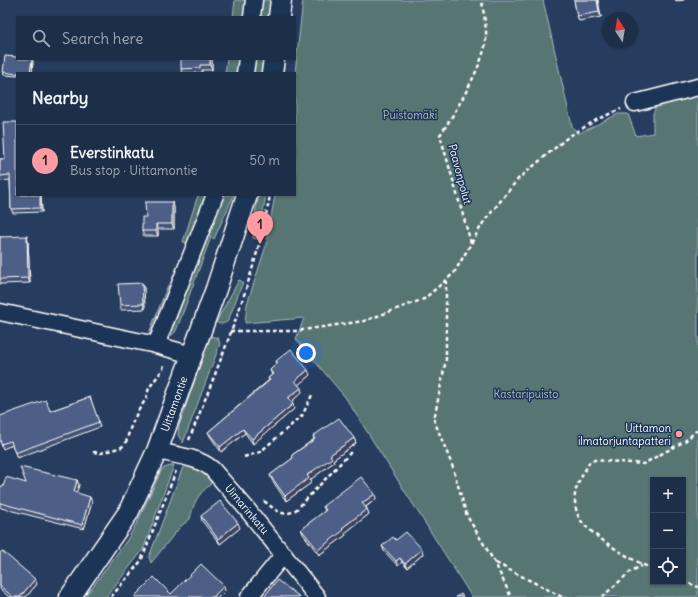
<!DOCTYPE html>
<meta charset="utf-8">
<style>
body{margin:0;font-family:Delius,sans-serif;background:#2a3a52;color:#f1f3f6}
.controls{position:absolute;right:12px;bottom:12px;display:grid;overflow:hidden;border-radius:0px;box-shadow:0 1px 3px #0004}
.controls button{width:36px;height:36px;display:grid;place-items:center;padding:0;border:0;border-bottom:1px solid #3b4a60;background:#1d2e48;color:#f1f3f6;font:20px sans-serif}
.compass{position:absolute;left:602px;top:12px;width:36px;height:36px;border-radius:50%;background:#1d2e48;box-shadow:0 1px 3px #0004;rotate:348deg}
.you{position:absolute;left:306px;top:353px;width:14px;height:14px;margin:-10px;border:3px solid #fff;border-radius:50%;background:#1a73e8;box-shadow:0 0 0 6px #1a73e833}
.badge{display:grid;place-items:center;width:26px;height:26px;border-radius:50%;background:#ff9aa2;color:#111;font-size:13px;font-weight:700}
.pin{position:absolute;translate:-50% -33px;filter:drop-shadow(0 1px 2px #0008)}
.pin::after{content:'';position:absolute;top:21px;width:14px;height:12px;background:inherit;clip-path:polygon(0 0,100% 0,50% 100%)}
.list{margin:0;padding:0;list-style:none}
h2{display:flex;justify-content:space-between;align-items:center;height:52px;margin:0;padding:0 16px;font-size:17px}
h2 small{font-size:13px;font-weight:400;color:#a0a8b4}
.list li{display:grid;grid-template-columns:26px 1fr auto;gap:12px;align-items:center;box-sizing:border-box;height:72px;padding:0 16px;border-top:1px solid #3b4a60}
.list b{display:block;font-size:15px;white-space:nowrap}
.list p{margin:0;font-size:13px;white-space:nowrap;color:#a0a8b4}
.list em{font-size:13px;font-style:normal;color:#a0a8b4}
.icon{flex:none;width:22px;height:22px;fill:none;stroke:currentColor;stroke-width:2;stroke-linecap:round;stroke-linejoin:round}
.map{position:relative;flex:none;width:698px;height:597px;overflow:hidden}
.search{position:absolute;background:#1d2e48;box-shadow:0 1px 3px #0004;left:16px;top:16px;width:280px;height:44px;display:flex;align-items:center;gap:10px;box-sizing:border-box;padding:0 14px;border-radius:0px;color:#a0a8b4;font-size:15px}
.panel{position:absolute;background:#1d2e48;box-shadow:0 1px 3px #0004;left:16px;top:72px;width:280px;height:124px;border-radius:0px}
.map>svg:first-child{display:block}
.green{fill:#567473;stroke:#aabab9;fill-rule:evenodd}
.lines{fill:none;stroke-linecap:round;stroke-linejoin:round}
.minor-casing{stroke:#fff;stroke-width:19}
.tertiary-casing{stroke:#fff;stroke-width:23}
.path{stroke:#fff;stroke-width:2.5;stroke-dasharray:4 3;stroke-linecap:butt}
.minor{stroke:#1d3557;stroke-width:16}
.tertiary{stroke:#1d3557;stroke-width:20}
.wall{fill:#435273;stroke:#fff}
.shaded-wall{fill:#37425e;stroke:#fff}
.building{fill:#4e5f86;stroke:#fff}
.poi-dot{fill:#ff9aa2;stroke:#1d3557;stroke-width:1.5}
.labels{text-anchor:middle;stroke-width:3;stroke-linejoin:round;paint-order:stroke}
.park-label{font-size:11px;fill:#b3c0c0;stroke:#1d3557}
.street-label{font-size:11px;fill:#fff;stroke:#1d3557}
.poi-label{font-size:11px;fill:#fff;stroke:#1d3557;text-anchor:end}
</style>
<div class="map">
<svg width="698" height="597" viewBox="0 0 698 597">
<rect width="100%" height="100%" fill="#273d60"/>
<filter id="ink" filterUnits="userSpaceOnUse"><feTurbulence type="fractalNoise" baseFrequency=".025" numOctaves="2"/><feDisplacementMap in="SourceGraphic" scale="8" xChannelSelector="R" yChannelSelector="G"/><feConvolveMatrix kernelMatrix="1 2 1 2 8 2 1 2 1" color-interpolation-filters="sRGB"/></filter>
<g filter="url(#ink)">
<path class="green" d="M235 0H248L246 17H233Z
M257 0H270L269 17H256Z
M303 0H543L572 126 578 134 618 114H628L636 136 653 133V114L657 104 698 95V597H472L345 397 296 339 304 318 245 323 247 304 265 249 275 195H295V73ZM653 480H683V582H653Z
M227 59H242L239 73H225Z
M251 59H264L262 73H249Z
M198 195H210L190 243 183 242Z
M221 195H234L214 239 211 237 176 331 171 336V326Z
M259 195H266L258 239 253 238 256 208Z
M239 280 243 282 228 321C225 324 219 325 216 322Z
M168 285 172 287 156 332 149 333Z
M210 336 218 338 220 344 183 443 178 435 179 426Z
M174 465 143 550 106 597H85L127 540 137 523 161 471 164 468Z
M188 466C196 469 211 475 211 484 197 495 194 502 190 519L180 527 151 563 149 557 183 467Z"/>
<g class="lines">
<g class="minor-casing">
<path id="minor" d="M252 17 254 0
M245 73 247 59
M635 103 698 87
M0 312 156 345 192 355
M156 345 215 195
M157 451C175 455 198 457 212 469L246 508 317 597
M249 597 284 554"/>
</g>
<g class="tertiary-casing">
<path id="tertiary" d="M279 17 281 0
M272 73 274 59
M70 597 128 513 157 451 216 289 247 195"/>
</g>
<path class="path" d="M471 243 440 135C454 115 484 64 486 40 487 27 483 13 482 0
M446 280V359L434 420 452 465 467 516 495 563 511 597
M230 331H296L364 321 424 299 454 273 483 223 518 179 568 137 598 119 621 109
M189 440C220 361 255 280 270 195
M93 452 101 453 122 447 126 442 131 426 138 411 146 399 149 388 163 369 164 364
M244 457 260 452 296 421 302 416 312 395
M264 501C276 510 283 519 297 509L351 452
M496 563 562 597
M653 569C636 563 588 534 580 519 577 515 575 506 575 501 573 487 584 474 590 461L595 460 643 464 685 441 697 430
M683 581 698 587
M111 597 141 561 176 471
M602 597 631 571 642 566"/>
<use href="#minor" class="minor"/>
<use href="#tertiary" class="tertiary"/>
</g>
<path class="wall" d="M574 0H598L601 17 579 21 577 16Z
M675 0H684L676 1Z
M212 59V70H202V73H182L181 69Z
M33 61 32 73H17V76L4 75 3 72Z
M0 159H5L17 195H41L42 212 13 213 11 209 10 180 0 181Z
M172 202 174 207V229H158V236H144L142 231 146 217Z
M0 236V237L28 241 30 283 0 284Z
M144 288 145 309 121 310 120 305Z
M276 361 310 375 298 385 302 392 291 402 294 409 253 444 245 433 221 452 210 436 208 432 269 380 268 378 272 375 270 370 277 364Z
M90 397 100 427 17 458 12 445 3 449 1 444 50 411Z
M313 436 354 438 356 443 333 460 334 462 310 480 311 483 286 501 272 480 270 475 293 458 292 455 314 439Z
M77 480 79 485 76 493 92 502 84 529 1 508 0 506V486L3 487 26 483Z
M376 499 366 507 367 509 369 514 345 533 346 535 319 555 303 534 301 529 325 511 323 506Z
M201 516 240 528 220 544 202 521Z
M396 540 423 554 407 568 402 562 398 566 384 551 382 546Z
M0 553 37 584 26 597H9L0 589Z"/>
<path class="shaded-wall" d="M597 0H598L601 17 599 12Z
M32 59 33 61 32 73H30Z
M210 59H212V70L210 65Z
M40 195H41L42 212 40 208Z
M172 202 174 207V229L172 224Z
M156 224 158 229V236L156 231Z
M27 236 28 241 30 283 28 278Z
M142 283 144 288 145 309 143 304Z
M308 370 310 375 297 386 295 381Z
M301 388 302 392 290 403 288 398Z
M293 404 294 409 253 444 252 439Z
M243 429 245 433 221 452 220 447Z
M354 438 356 443 333 460 334 462 310 480 311 483 286 501 285 496 330 455Z
M77 480 79 485 75 497 74 492Z
M375 494 376 499 364 508 362 503Z
M90 497 92 502 84 529 82 525Z
M367 509 369 514 345 533 346 535 319 555 318 550 342 528Z
M238 523 240 528 220 544 218 539Z
M422 549 423 554 407 568 405 564Z
M400 558 402 562 398 566 396 561Z
M35 579 37 584 26 597H20Z
M224 586 225 591 219 597H213Z"/>
<path class="building" d="M574 0H597L599 12 577 16Z
M5 56 17 57V59H32L30 73H17V74L3 72Z
M181 59H210V65H200V68L181 69Z
M3 122H17V195H40V208L11 209 10 175 0 176V159H5Z
M145 202H172V224H156V231H142V217H146Z
M27 236 28 278 0 279V237Z
M142 283 143 304 120 305 118 284Z
M291 349 308 370 295 381 301 388 288 398 293 404 252 439 243 429 220 447 208 432 270 380 268 378 273 374 270 370 278 363 276 361Z
M90 397 99 422 15 453 11 441 1 444 0 440V416L46 400 50 411Z
M339 418 354 438 330 455 332 458 307 475 309 478 285 496 270 475 293 458 292 455 315 439 313 436Z
M20 467 77 480 74 492 90 497 82 525 0 503V486L3 487 6 477 26 483Z
M361 477 375 494 362 503 367 509 342 528 344 530 318 550 301 529 326 510 323 506Z
M220 501 238 523 218 539 201 516Z
M406 532 422 549 405 564 400 558 396 561 382 546 393 537 396 540Z
M2 551 35 579 20 597H13L0 586V553Z
M201 564 224 586 213 597H135V596L154 577 171 594Z
M277 580 300 597H264Z
M461 594 463 597H456Z"/>
</g>
<circle class="poi-dot" cx="679" cy="434" r="4"/>
<g class="labels">
<g class="park-label">
<text x="410" y="119">Puistomäki</text>
<text x="526" y="398">Kastaripuisto</text>
</g>
<g class="street-label">
<text transform="translate(460 174) rotate(75)" y="4">Paavonpolut</text>
<text transform="translate(174 404) rotate(-70)" y="4">Uittamontie</text>
<text transform="translate(247 509) rotate(50)" y="4">Uimarinkatu</text>
</g>
<g class="poi-label">
<text x="671" y="432">Uittamon<tspan x="671" dy="13">ilmatorjuntapatteri</tspan></text>
</g>
</g>
</svg>
<div class="controls">
<button>+</button>
<button>−</button>
<button><svg class="icon" aria-label="locate" viewBox="0 0 24 24"><circle cx="12" cy="12" r="6"/><path d="M12 2v4M12 18v4M2 12h4M18 12h4"/></svg></button>
</div>
<svg class="compass" viewBox="-18 -18 36 36"><path d="M0-13l5 13h-10z" fill="#e53935"/><path d="M0 13l5-13h-10z" fill="#a0a8b4"/></svg>
<div class="you"></div>
<div class="pin badge" style="left:260px;top:244px">1</div>
<div class="search"><svg class="icon" aria-label="search" viewBox="0 0 24 24"><circle cx="10" cy="10" r="6"/><path d="M15 15l6 6"/></svg>Search here</div>
<section class="panel">
<h2>Nearby<small></small></h2>
<ul class="list">
<li><span class="badge">1</span><div><b>Everstinkatu</b><p>Bus stop · Uittamontie</p></div><em>50 m</em></li>
</ul>
</section>
</div>
